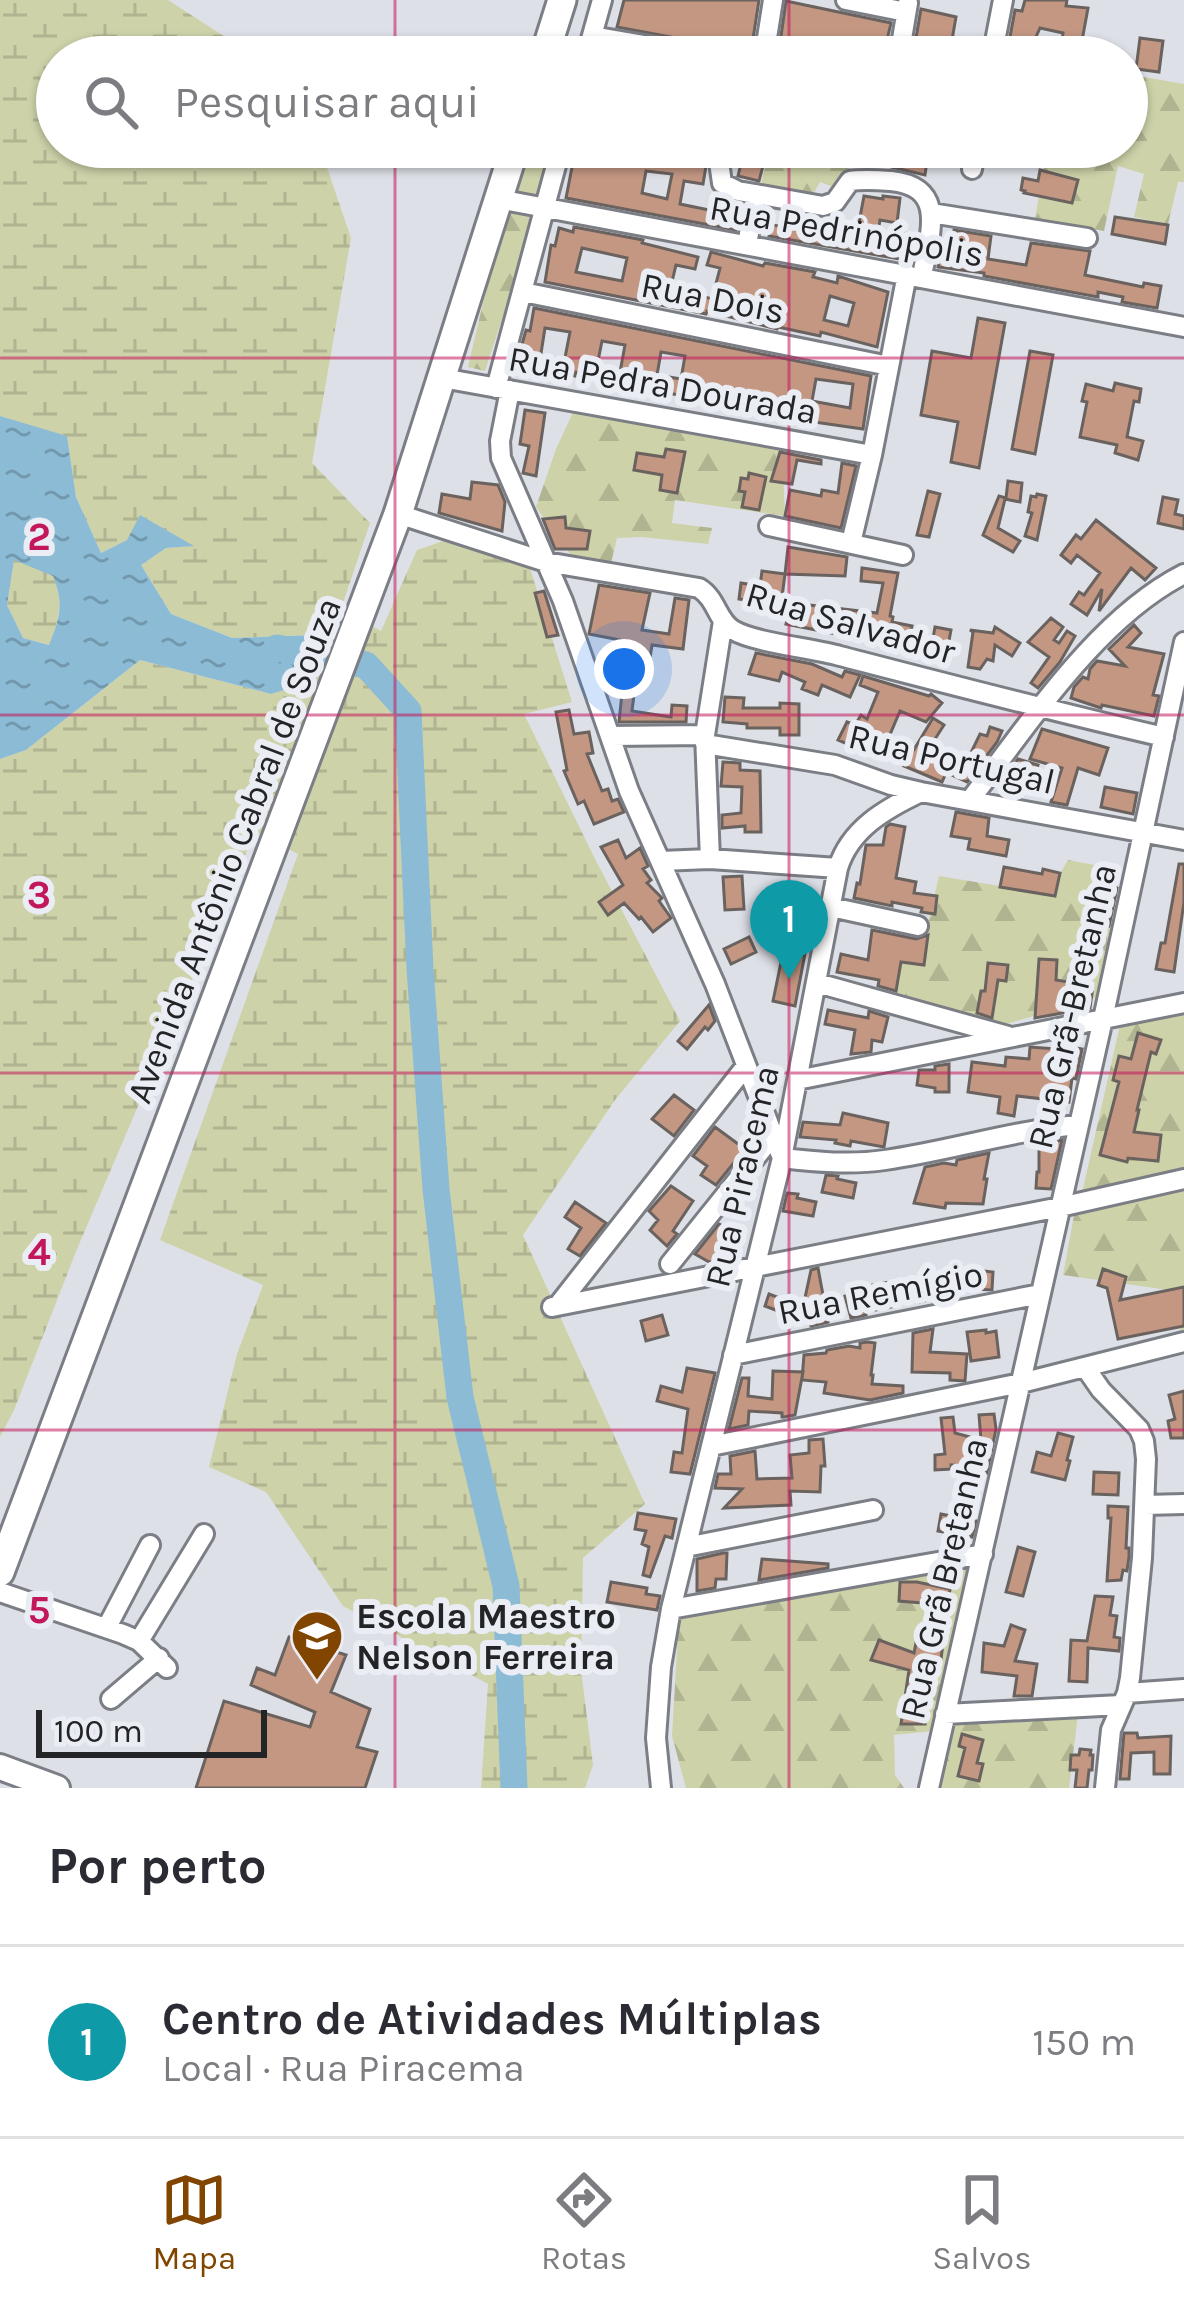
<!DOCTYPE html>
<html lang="pt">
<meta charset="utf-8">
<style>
body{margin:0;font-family:Karla,sans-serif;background:#f2f2f3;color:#2b2b33}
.scale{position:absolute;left:36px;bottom:30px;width:231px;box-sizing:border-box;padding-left:12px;border:6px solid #232426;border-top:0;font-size:33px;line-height:42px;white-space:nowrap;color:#232426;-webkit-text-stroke:9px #eaedf4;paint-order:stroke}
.you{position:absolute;left:624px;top:669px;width:42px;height:42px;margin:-30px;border:9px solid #fff;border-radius:50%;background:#1a73e8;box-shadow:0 0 0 18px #1a73e833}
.badge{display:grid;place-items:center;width:78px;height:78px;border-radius:50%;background:#814500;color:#fff;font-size:39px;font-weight:700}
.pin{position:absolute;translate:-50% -99px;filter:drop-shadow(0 3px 6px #0008)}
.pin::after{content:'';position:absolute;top:63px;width:42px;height:36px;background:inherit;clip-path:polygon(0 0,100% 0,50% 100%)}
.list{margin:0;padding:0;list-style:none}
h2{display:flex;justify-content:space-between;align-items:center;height:156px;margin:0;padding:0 48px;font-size:51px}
h2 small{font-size:39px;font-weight:400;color:#7c7c81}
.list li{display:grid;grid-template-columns:78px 1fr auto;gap:36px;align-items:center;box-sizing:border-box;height:192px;padding:0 48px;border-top:3px solid #e1e1e2}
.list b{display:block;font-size:45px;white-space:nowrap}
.list p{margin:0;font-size:39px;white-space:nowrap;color:#7c7c81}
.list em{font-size:39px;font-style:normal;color:#7c7c81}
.icon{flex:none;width:66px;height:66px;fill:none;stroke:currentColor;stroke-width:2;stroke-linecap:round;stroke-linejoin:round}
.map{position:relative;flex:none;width:1184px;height:1788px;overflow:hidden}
.search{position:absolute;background:#fff;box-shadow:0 3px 9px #0004;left:36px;right:36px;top:36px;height:132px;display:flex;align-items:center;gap:30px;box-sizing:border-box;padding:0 42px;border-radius:66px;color:#7c7c81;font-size:45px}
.sheet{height:348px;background:#fff}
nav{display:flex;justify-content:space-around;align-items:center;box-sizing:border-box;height:168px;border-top:3px solid #e1e1e2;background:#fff;font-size:33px;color:#7c7c81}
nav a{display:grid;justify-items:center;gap:6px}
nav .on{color:#814500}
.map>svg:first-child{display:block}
.forest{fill:url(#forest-firs)}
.wetland{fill:url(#wetland-marsh)}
.water{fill:url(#water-ripples);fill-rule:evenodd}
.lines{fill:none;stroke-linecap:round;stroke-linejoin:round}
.river{stroke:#8cbbd5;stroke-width:27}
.building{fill:#c49783;stroke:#6a625f;stroke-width:3;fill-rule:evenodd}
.street-casing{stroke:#7b7e85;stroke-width:24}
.secondary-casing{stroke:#7b7e85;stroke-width:30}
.primary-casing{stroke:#7b7e85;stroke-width:33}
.street{stroke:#fff;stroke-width:18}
.secondary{stroke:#fff;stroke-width:24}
.primary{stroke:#fff;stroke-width:27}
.grid{fill:none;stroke:#c2185b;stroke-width:3;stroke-opacity:0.55}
.labels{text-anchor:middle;stroke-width:12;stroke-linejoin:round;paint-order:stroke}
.street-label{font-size:36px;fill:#232426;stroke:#eaedf4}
.poi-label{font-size:36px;font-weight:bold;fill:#232426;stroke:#eaedf4;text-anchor:start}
.grid-label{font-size:39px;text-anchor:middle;font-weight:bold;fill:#c2185b;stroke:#eaedf4;stroke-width:12;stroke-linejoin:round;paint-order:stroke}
</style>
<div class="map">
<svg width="1184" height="1788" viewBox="0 0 1184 1788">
<defs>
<pattern id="forest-firs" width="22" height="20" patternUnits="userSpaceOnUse" patternTransform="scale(3)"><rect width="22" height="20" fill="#ced2a9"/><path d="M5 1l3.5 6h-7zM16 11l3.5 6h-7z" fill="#b1b491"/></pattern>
<pattern id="wetland-marsh" width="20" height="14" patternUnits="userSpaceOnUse" patternTransform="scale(3)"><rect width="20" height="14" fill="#ced2a9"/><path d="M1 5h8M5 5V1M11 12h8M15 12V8" fill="none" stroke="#b1b491"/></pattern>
<pattern id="water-ripples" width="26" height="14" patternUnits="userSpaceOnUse" patternTransform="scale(3)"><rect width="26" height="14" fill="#8cbbd5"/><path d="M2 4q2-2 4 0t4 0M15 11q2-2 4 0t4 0" fill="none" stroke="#7298ad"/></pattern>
</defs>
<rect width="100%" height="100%" fill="#dde0e7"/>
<path class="forest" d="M1127 74 1184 84V182H1178L1168 224 1134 217 1144 174 1118 166 1104 231 1035 218 1048 147H1127Z
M530 147H554L538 198 515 193Z
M770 147H865L836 188 820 182 811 198 760 188Z
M505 209 536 215 485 371 468 367Z
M575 408 782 445 785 516 675 500 672 523 712 528 708 544 642 537 617 538 611 563 571 555 536 507 556 449Z
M1068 860 1121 870 1097 997 1000 1026 895 992 901 964 919 961 939 876 1048 894Z
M1184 1014V1169L1082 1193 1120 1025Z
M1184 1187V1333L1182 1334 1168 1290 1063 1275 1075 1210Z
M968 1564 933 1731 894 1735 895 1775 904 1788H686L672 1736 679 1616Z
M1078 1714 1069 1788H940L953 1723Z"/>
<path class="wetland" d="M0 0H168L256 57H57V147H320L351 238 312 463 370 523 341 609 381 631 417 550 449 539 529 565 572 702 524 714 595 859 680 1021 615 1100 523 1235 645 1504 583 1558 581 1670 593 1765 585 1788H481L488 1684 343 1606 266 1492 209 1467 237 1354 263 1285 160 1240 298 854 255 832 77 1249 14 1410 0 1437V759L26 750 140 660 271 694 315 635 232 638 171 614 141 565 166 548 191 546 127 540 101 553 76 497 67 437 0 416Z
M14 559 53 575C64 603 59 617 50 645L23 638 7 605Z"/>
<path class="water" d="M0 416 67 436 76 497 101 553 127 540 140 515 194 546 166 548 141 565 171 614 232 638 317 635 296 686 271 694 140 660 26 750 0 759ZM14 560 53 576C64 603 60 618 49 645L23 638 7 605Z"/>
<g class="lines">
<path class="river" d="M277 648 366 665 408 711 420 969 436 1189 460 1397 506 1586 514 1788"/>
</g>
<path class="building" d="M624 0H759L751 52 617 27Z
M1025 0H1067L1066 6 1088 8 1079 57H1059L1063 33 1040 28 1027 57 1007 53 1015 10 1022 11Z
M786 1 891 23 883 57H778Z
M921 9 956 17 949 57H926L928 41 916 38Z
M1140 38 1163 41 1159 72 1136 69Z
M576 147H612L637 152V148L668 152 667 159 706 166 703 184 684 181 680 204 738 216 736 230 566 198ZM646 171 672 174 667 199 642 193Z
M745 147H768L759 181 738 176Z
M872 147H929L925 175 870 162Z
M1040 170 1078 180 1072 203 1024 193 1025 191 1021 190 1023 178 1038 181Z
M864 196 883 199V196L900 198 897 223 880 220 876 243 901 248 904 232 916 234 911 261 769 236 771 225 857 233Z
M1115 217 1168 225 1165 244 1112 234Z
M574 227 643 240 642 243 698 257 695 269 676 265 670 290 696 298 697 295 712 299 720 268 707 265 711 252 763 266 765 263 815 272 813 277 837 283 838 276 888 292 877 347 821 332 820 336 778 327 777 329 707 311 706 314 545 282 551 245 555 246 559 228 573 232ZM582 248 627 258 622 281 576 272ZM830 296 854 303 848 326 824 320Z
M954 230 991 236 988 259 1026 265 1031 243 1090 251 1085 275 1143 287 1144 283 1161 286 1157 308 1122 302 1123 297 1098 292V297L984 276V273L938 267 942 242 951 243Z
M534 308 871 376 863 429 793 419V417L716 403 717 400 658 392 618 383 625 345 602 341 595 376 576 372 575 376 562 373 570 332 545 328 539 366 517 362 526 330 530 331ZM661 352 685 356 681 379 657 375ZM816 379 853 384 850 408 812 401Z
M978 318 1005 323 979 468 951 462 958 422 921 415 932 351 971 358Z
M1030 351 1053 355 1035 454 1012 449Z
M1115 383 1141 389 1139 402 1134 401 1127 437 1143 441 1138 460 1115 453 1117 445 1080 437 1087 402 1082 401 1086 384 1113 391Z
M525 410 545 413 536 476 523 473 529 446 520 444Z
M666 449 685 452 677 493 660 490 662 475 634 470 637 453 664 457Z
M780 452 821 460V464L797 460 792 484 771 481Z
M842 463 856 466 841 528 785 516 790 490 821 496 822 490 838 493Z
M749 473 766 477 759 510 742 507 745 492 739 491 741 478 748 479Z
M1008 481 1022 483 1020 502 1005 499 998 528 1020 541 1013 552 983 535 999 496 1006 498Z
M472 482 498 485 505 502 502 531 439 513 442 494 470 499Z
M928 491 940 494 929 537 917 535Z
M1037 494 1046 496 1037 540 1025 536 1032 513 1028 512 1031 496 1036 497Z
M1163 497 1178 500 1175 514 1184 516V529L1158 523Z
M565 517 566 528 590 531 587 549H555L543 519Z
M1096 520 1156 568 1145 580 1131 568 1099 611 1102 589 1087 615 1071 604 1079 592 1084 595 1100 573 1077 555 1071 563 1061 555 1076 535 1081 539Z
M788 547 847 557 845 576 785 574Z
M862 568 898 573 890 616 893 617 892 622 912 626 907 648 786 624 789 614 756 609 758 602 739 599 741 583 760 586 762 571 785 574 782 597 801 604 877 613 883 583 861 581Z
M599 585 650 593 642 630 669 634 675 598 689 600 683 649 652 645 648 671 616 666 620 640 589 634Z
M544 591 558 635 547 637 535 593Z
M1051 618 1063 627 1054 640 1059 643 1067 631 1075 636 1060 662 1038 688 1031 683 1049 657 1028 642Z
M1134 625 1141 633 1128 647 1164 654 1153 695 1159 696 1154 716 1102 705 1101 708 1071 698 1074 687 1083 677 1088 679 1090 669 1097 661 1125 666 1109 649Z
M935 627 951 630 946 657 930 655Z
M995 627 1020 643 1012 656 995 645 993 661 987 659 980 669 968 667 973 632 970 630 993 633Z
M756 653 812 664 842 677 845 671 860 675 850 697 822 685 818 695 802 689 805 682 782 672 779 681 749 674Z
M863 676 929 696 931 694 942 703 926 722 900 711 880 758 838 740 847 722 855 725 861 715 867 719 878 692 860 685Z
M622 693 634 695 632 711 671 717 672 705 687 706 686 722H619Z
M725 697 744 698 743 708H780V703L799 704V735H780V728H747V724L723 722Z
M569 710 574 734 589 732 593 753 587 754 602 791 608 789 612 801 618 799 624 812 594 824 584 801 578 804 564 771 567 770 556 712Z
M933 718 944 725 926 753 950 764 942 782 904 766Z
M990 727 1002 731 997 742 967 782 952 775 959 760 966 763 980 734 987 736Z
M1042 729 1108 748 1099 775 1078 768 1067 805 1051 802 1062 768 1030 759Z
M1018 759 1038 765 1031 792 999 787Z
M723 762 740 763V770L760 771 761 832H745V826L722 828V815L741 813 742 787 721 786Z
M1105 787 1137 793 1133 814 1101 807Z
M956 812 989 818 987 836 1009 840 1006 856 968 849 970 839 951 836Z
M890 824 905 827 896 878 916 882 914 893 937 896 935 914 921 912 922 908 892 902V906L854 898 857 883 860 884 866 845H883L886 827Z
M618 840 626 858 640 848 648 866 643 869 651 880 647 883 662 898 659 901 671 918 653 932 641 917 639 919 624 903 608 915 599 902 623 885 601 847Z
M1179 864H1184V902L1174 972 1156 969 1161 943H1165Z
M1004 867 1042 874 1043 869 1060 873 1055 896 1000 887Z
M742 876 744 909 725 910 723 877Z
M1100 884 1117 888 1109 926 1088 922 1091 907H1095Z
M872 930 916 939 928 935 924 965 901 962 896 991 878 986 879 980 837 972 841 954 868 960Z
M787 933 808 938 795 1006 773 1001Z
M749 937 756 952 731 964 724 949Z
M1039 959 1057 960 1056 980 1093 986 1090 1008 1035 1018Z
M988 963 1008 965 1006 981 998 980 992 1018 977 1013 981 991H985Z
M709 1005 715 1021 708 1030 705 1027 687 1049 678 1041Z
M828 1010 868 1018 869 1011 888 1017 882 1042 872 1040 871 1052 851 1054 855 1030 825 1024Z
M1138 1033 1161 1040 1156 1054 1151 1052 1137 1110H1139L1134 1132 1161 1135 1158 1161 1128 1158 1127 1162 1100 1155 1119 1082 1113 1080 1119 1056 1131 1059Z
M1058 1045 1082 1049 1076 1079 1072 1078 1069 1102 1017 1096 1014 1116 998 1113 1000 1097 968 1092 972 1062 1005 1066 1006 1057 1029 1059 1030 1047 1057 1049Z
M949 1064V1092H935V1088L917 1085 919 1070H935V1066Z
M674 1095 694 1110 674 1136 652 1119Z
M843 1113 888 1123 884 1147 851 1141 850 1146 835 1143 836 1140 800 1137 803 1122 840 1125Z
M715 1127 745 1149 716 1185 701 1175 707 1166 693 1156Z
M1062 1140 1051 1189 1036 1188 1037 1172H1039V1144Z
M989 1153 984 1179H987L983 1204 946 1203 945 1208 914 1203 925 1167 944 1163 956 1165 957 1160Z
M826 1175 838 1176 837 1179 856 1183 853 1198 822 1192Z
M671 1186 693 1201 673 1231 677 1234 667 1246 650 1230 658 1220 649 1211Z
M787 1193 798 1194 797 1198 816 1202 813 1216 783 1211Z
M575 1202 606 1223 580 1256 568 1249 581 1228 565 1217Z
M719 1224 743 1236 734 1252 724 1247 715 1261 709 1262 695 1254Z
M818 1268 828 1322 811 1326 810 1323 765 1306 769 1294 803 1307 811 1270Z
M967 1269 993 1272 992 1290 951 1288 954 1297 943 1300 942 1296 920 1302 915 1282 931 1278 932 1275Z
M1103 1269 1126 1277 1120 1300 1184 1287V1326L1118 1339 1107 1288 1098 1285Z
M895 1281 896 1306 865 1312 866 1315 851 1318 845 1296 874 1288 873 1285Z
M662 1315 668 1335 646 1341 641 1321Z
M933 1329 930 1352 967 1354 965 1381 950 1380V1373L912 1372 913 1333Z
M986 1330V1333L996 1331 999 1357 971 1361 967 1332Z
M868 1342 875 1343 871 1375H873L872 1384 903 1386V1393L870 1400 824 1393 826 1382 802 1380 804 1355 826 1353 827 1350 849 1346 860 1348V1343Z
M687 1368 715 1373 690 1474 671 1472 674 1452 682 1453 688 1409 657 1401 661 1386 682 1392Z
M773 1371 803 1372 795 1415 784 1417H782V1413L749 1411 748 1425 729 1429 742 1378H749L748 1396 772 1399Z
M1184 1391V1438H1171L1168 1421 1175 1419 1169 1395Z
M994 1414 996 1429 987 1472 984 1468 951 1465V1469L935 1470V1455L945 1454 941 1418 953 1417 955 1433 981 1440 979 1415Z
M1058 1433 1073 1437 1067 1460 1070 1461 1065 1480 1032 1472 1037 1452 1051 1456Z
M823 1439 825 1466H821L820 1492 790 1491 791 1505 724 1508 742 1489 715 1488 718 1474H731L730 1456 755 1451 757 1479 792 1478 790 1455 809 1453V1440Z
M1094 1472 1119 1473 1118 1495 1093 1494Z
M1108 1506 1128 1507 1126 1548H1129V1557L1127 1571 1123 1570 1121 1580 1107 1581 1111 1518H1108Z
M638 1513 676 1519 672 1538 665 1536 650 1577 643 1575 649 1547 642 1544 646 1531 635 1529Z
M941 1514 976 1521 972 1537 938 1531Z
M1018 1547 1035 1552 1023 1596 1006 1592Z
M723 1553H727L726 1579H716L715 1588 697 1591V1559Z
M762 1559 828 1564V1568L759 1580Z
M611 1582 647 1588 646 1594 660 1596 657 1610 607 1602Z
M900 1582H917L950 1589 941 1659 928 1656 925 1673 921 1672 916 1709 924 1710 925 1724H901L909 1670 871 1660 879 1640 914 1653 917 1638 929 1642 936 1604 899 1601Z
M1095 1596 1113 1597 1110 1615 1117 1616 1114 1637 1120 1638 1119 1651 1088 1648 1087 1682 1069 1681 1071 1640 1087 1641Z
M1011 1625 1025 1630 1015 1661 1037 1664 1032 1696H1014L1017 1676 982 1672 984 1643 1004 1646Z
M289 1637 346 1655 331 1692 370 1709 357 1747 377 1752 365 1788H196L224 1701 310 1727 315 1712 251 1685 257 1668 275 1675Z
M1124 1733H1137L1138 1738 1171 1736 1170 1774H1154V1752L1131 1753 1129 1779H1120Z
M962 1734 983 1740 977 1763 983 1764 979 1781 958 1776 965 1748 959 1746Z
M1080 1749 1091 1750 1090 1755H1093L1092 1770H1089L1087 1788H1075L1077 1770H1070L1071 1755H1079Z"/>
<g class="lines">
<g class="street-casing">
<path id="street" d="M846 0 906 12
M592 36 714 57
M586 57 602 0
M764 57 773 0
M899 57 908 3
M992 57 1003 0
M705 147 718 155 722 183 738 191 823 206 835 202 850 181C864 179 877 180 891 181 949 187 929 236 922 276
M972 169 976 147
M498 199 1184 327
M931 213 1087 238
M747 245 756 194
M523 292 889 366
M442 378 872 455
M496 388 561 147
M510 390 500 441 501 458 563 601 629 791 715 984 782 1158C816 1162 851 1165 885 1160 950 1151 1013 1130 1079 1125
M398 514 546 562 699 588C717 599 717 621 733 630 755 643 812 648 840 656 948 684 1055 712 1164 737
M769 526 903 555
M851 543 872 455 907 274
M610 736 705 735
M705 744 835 765 891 785 921 792 1184 840
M970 800C1030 723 1096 619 1184 574
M710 859 705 735 723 621
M660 861 710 859 838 868
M831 907 918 926
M817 983 1008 1036
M797 1080 1184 1003
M670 1264 772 1137
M559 1304 746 1066
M552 1307 1060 1207 1184 1179
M733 1355 1040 1294
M1085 1367 1101 1390 1139 1429 1144 1441 1146 1459 1142 1558 1130 1678 1127 1693 1111 1730 1105 1788
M711 1446 1021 1383 1184 1342
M1145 1505 1184 1504
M686 1547 873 1510
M0 1592 123 1634 139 1641 167 1668
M671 1609 983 1554
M107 1627 150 1545
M139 1641 204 1534
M1127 1693 1184 1689
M111 1699 159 1658
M945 1714 1121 1705
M661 1788 656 1738 661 1667 671 1609 782 1158 838 868C850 829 885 809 921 792
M929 1788 1103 1019 1184 642"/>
</g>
<g class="secondary-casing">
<path id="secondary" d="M0 1767 57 1788"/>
</g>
<g class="primary-casing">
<path id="primary" d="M544 57 562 0
M0 1572 398 514 515 147"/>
</g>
<use href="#street" class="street"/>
<use href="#secondary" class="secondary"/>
<use href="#primary" class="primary"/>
</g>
<path class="grid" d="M395 0V57M789 0V57M395 147V1788M789 147V1788M0 358H1184M0 715H1184M0 1073H1184M0 1430H1184"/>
<defs>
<g id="school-pin" transform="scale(2.7)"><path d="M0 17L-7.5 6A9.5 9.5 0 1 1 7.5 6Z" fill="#814500" stroke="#eaedf4"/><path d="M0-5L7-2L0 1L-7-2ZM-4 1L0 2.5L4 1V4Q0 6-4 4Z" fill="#fff"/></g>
</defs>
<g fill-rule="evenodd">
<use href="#school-pin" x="317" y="1636"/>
</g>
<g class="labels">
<g class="street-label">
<text transform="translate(847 230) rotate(10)" y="13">Rua Pedrinópolis</text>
<text transform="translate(713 297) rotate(11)" y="13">Rua Dois</text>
<text transform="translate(663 384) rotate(10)" y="13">Rua Pedra Dourada</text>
<text transform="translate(851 622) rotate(16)" y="13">Rua Salvador</text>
<text transform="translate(952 758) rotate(13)" y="13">Rua Portugal</text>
<text transform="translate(233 850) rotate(-69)" y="13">Avenida Antônio Cabral de Souza</text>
<text transform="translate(1071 1006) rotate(-77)" y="13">Rua Grã-Bretanha</text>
<text transform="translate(741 1176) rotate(-77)" y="13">Rua Piracema</text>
<text transform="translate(880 1292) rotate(-11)" y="13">Rua Remígio</text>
<text transform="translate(943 1578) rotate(-77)" y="13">Rua Grã Bretanha</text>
</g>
<g class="poi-label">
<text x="356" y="1628">Escola Maestro<tspan x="356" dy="41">Nelson Ferreira</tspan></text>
</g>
</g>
<g class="grid-label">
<text x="39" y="550">2</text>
<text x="39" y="908">3</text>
<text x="39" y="1265">4</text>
<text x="39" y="1623">5</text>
</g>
</svg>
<div class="scale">100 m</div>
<div class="you"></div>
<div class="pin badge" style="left:789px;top:979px;background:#0f9aa8">1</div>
<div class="search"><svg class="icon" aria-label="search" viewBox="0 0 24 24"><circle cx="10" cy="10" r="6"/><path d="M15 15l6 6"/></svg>Pesquisar aqui</div>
</div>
<section class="sheet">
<h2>Por perto<small></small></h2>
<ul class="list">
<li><span class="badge" style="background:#0f9aa8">1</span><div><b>Centro de Atividades Múltiplas</b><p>Local · Rua Piracema</p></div><em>150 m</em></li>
</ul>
</section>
<nav>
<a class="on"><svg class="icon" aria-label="map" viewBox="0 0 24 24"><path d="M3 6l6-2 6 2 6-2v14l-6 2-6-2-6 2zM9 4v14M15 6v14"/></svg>Mapa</a>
<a><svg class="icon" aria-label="directions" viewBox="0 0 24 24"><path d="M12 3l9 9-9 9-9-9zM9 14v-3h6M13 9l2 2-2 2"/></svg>Rotas</a>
<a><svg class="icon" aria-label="saved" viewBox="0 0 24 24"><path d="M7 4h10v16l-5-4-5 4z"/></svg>Salvos</a>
</nav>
